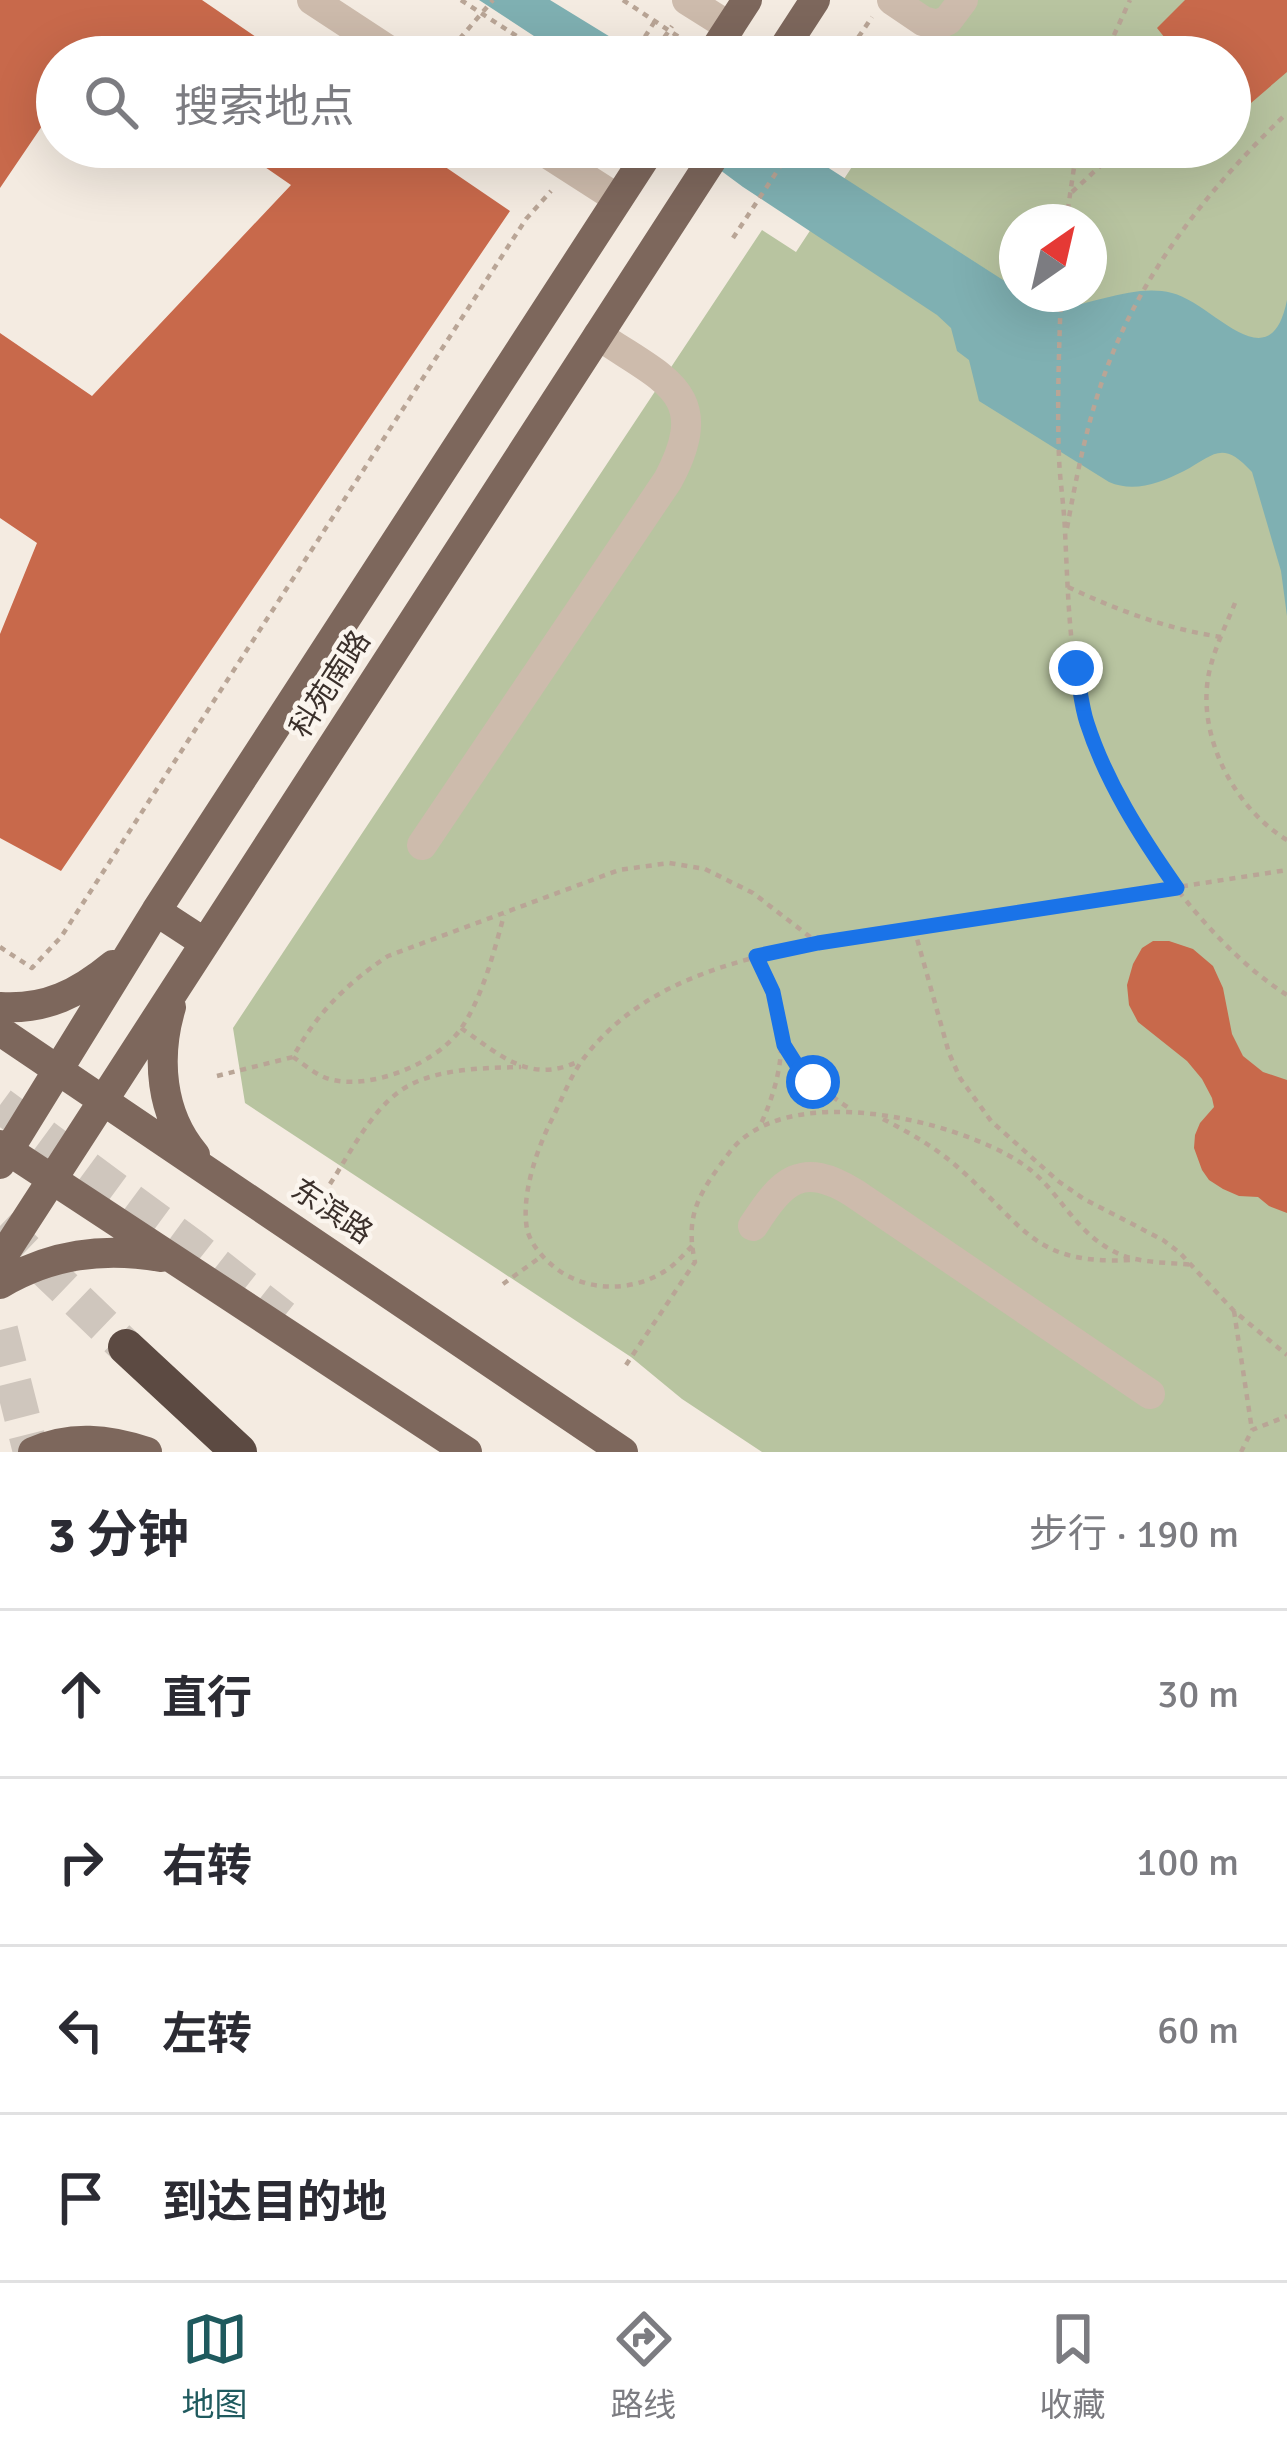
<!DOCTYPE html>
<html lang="zh">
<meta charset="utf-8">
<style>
body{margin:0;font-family:Signika,"Noto Sans SC",sans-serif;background:#f7f7f7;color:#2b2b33}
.compass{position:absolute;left:999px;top:204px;width:108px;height:108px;border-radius:50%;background:#fff;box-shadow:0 12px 48px #0002;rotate:34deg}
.stop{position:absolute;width:36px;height:36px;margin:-27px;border:9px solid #1a73e8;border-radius:50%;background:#fff}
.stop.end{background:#1a73e8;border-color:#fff;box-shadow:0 3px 12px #0008}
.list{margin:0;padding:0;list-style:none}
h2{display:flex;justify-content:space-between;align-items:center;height:156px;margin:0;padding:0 48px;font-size:51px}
h2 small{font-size:39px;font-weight:400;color:#7c7c81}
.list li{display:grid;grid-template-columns:78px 1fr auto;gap:36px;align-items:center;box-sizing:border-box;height:168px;padding:0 48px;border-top:3px solid #e1e1e2}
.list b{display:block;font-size:45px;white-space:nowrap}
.list em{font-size:39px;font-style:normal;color:#7c7c81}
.icon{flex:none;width:66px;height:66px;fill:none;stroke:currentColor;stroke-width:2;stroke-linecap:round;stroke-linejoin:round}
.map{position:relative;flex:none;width:1287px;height:1452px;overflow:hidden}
.search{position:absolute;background:#fff;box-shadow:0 12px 48px #0002;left:36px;right:36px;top:36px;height:132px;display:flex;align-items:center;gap:30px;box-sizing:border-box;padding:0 42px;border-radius:66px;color:#7c7c81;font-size:45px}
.sheet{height:828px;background:#fff}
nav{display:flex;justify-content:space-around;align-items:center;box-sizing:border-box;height:168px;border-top:3px solid #e1e1e2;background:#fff;font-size:33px;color:#7c7c81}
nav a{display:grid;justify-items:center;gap:6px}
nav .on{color:#1f5a5e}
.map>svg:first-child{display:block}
.green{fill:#b8c4a0;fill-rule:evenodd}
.water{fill:#7fb0b2}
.building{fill:#c8694b}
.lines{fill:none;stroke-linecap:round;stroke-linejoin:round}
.highway-tunnel{stroke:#cfc6bd;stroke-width:36;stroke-dasharray:36 18;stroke-linecap:butt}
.path{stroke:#b9a596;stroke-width:4.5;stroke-dasharray:6 6;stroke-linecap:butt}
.minor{stroke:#cdbbac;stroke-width:30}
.major{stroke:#7d675c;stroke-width:30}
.highway{stroke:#5c4a42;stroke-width:36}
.path-bridge{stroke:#b9a596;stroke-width:4.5;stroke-dasharray:6 6;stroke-linecap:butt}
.route{stroke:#1a73e8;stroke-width:15}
.labels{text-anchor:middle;stroke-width:9;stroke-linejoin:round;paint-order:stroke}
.street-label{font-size:30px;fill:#3b302b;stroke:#fbf5ee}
</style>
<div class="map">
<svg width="1287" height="1452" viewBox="0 0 1287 1452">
<rect width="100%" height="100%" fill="#f4ebe1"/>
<path class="green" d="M919 0H1287V1452H762L682 1399 631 1357 245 1103 233 1028 762 230 796 252 865 147H1230V57H924L937 36 908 17ZM1017 222H1089V294H1017Z"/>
<path class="water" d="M479 0H550L643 57H566Z
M689 147H796L1017 289V294C1031 294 1046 305 1061 308 1097 303 1136 284 1172 293 1212 302 1270 385 1287 300V616L1281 571 1252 472C1222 439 1214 455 1184 471 1160 483 1134 493 1109 482L979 401 969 360 957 351 951 328 937 315 743 187Z"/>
<path class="building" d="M0 0H202L285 57H105L94 49 89 57H57V104L0 188Z
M1185 0H1287V72L1230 121V57H1180L1157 28Z
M236 147H416L510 211 61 871 0 838V634L37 543 0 518V333L92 396 291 185Z
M1153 941H1169L1193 949 1213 966 1223 988 1232 1034 1243 1056 1263 1072 1287 1080V1213L1269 1206 1258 1197 1239 1196 1223 1189 1209 1180 1202 1170 1194 1148 1195 1135 1200 1123 1214 1107 1212 1098 1202 1079 1187 1061 1138 1022 1129 1005 1127 985 1133 964 1142 948Z"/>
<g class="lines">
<path class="highway-tunnel" d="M0 1105 194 1248 283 1318
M0 1226 126 1347
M0 1330 31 1452"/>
<path class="path" d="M461 0 549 57
M632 57 655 21
M651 57 672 26
M845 57 872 17
M886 57 899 37
M1104 57 1130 0
M1062 147 1075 155
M1072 192 1121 147
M1066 222 1077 147
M733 238 793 147
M1061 294C1059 349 1057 403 1059 458 1060 482 1064 506 1065 531 1068 591 1069 662 1086 720 1114 816 1203 942 1287 995
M1067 528C1078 468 1090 407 1114 350 1152 259 1216 181 1287 113
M1068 587C1117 610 1167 629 1221 637
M1235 603C1226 625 1214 649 1209 673 1196 735 1234 808 1287 840
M914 928 949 1053 960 1078 991 1121 1058 1181 1084 1199 1163 1240 1180 1253 1234 1311 1287 1355
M0 947 32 968 61 937 526 219 551 191
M756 956C790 1015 788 1065 760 1126
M461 1028C500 1055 530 1085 579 1061
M783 1045C802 1073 824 1092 852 1110
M293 1057C305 1065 318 1077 333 1080 374 1089 436 1063 460 1030 482 999 494 952 504 915
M217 1076 293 1057C317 1013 346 984 388 956L619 870 669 863 705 869 753 893 818 943 1287 870
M883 1119C912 1134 938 1149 962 1171 1025 1227 1034 1265 1130 1260
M330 1184C353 1149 376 1099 416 1082 448 1068 488 1068 521 1067
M692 1246C683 1255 675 1265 665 1271 631 1293 584 1292 553 1266 542 1257 530 1243 527 1229 521 1196 536 1152 550 1123 561 1102 570 1076 584 1058 641 983 731 961 818 943
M503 1284 542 1256
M1234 1311 1252 1430
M626 1365 695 1262C684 1213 701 1191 729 1153 784 1079 955 1119 1021 1163 1059 1188 1071 1229 1113 1251 1137 1264 1167 1262 1194 1265
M1241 1452 1252 1430 1287 1416"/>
<path class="minor" d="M312 0 399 57
M687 0 730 27
M892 0 923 21 937 25 948 20 963 0
M537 147 618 199
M422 845 668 480C715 392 663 380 598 335
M753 1226C782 1181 801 1160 854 1193L1150 1394"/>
<path class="major" d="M710 57 747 0
M778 57 815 0
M156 911 205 943
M0 1007C46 1010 79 993 113 965
M171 1007C156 1057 160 1114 195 1155
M0 1031 623 1452
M0 1145 467 1452
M0 1164 156 911 652 147
M0 1260 720 147
M0 1284C51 1254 103 1247 161 1257
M33 1452C71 1435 108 1439 147 1452"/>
<path class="highway" d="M126 1347 239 1452"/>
<path class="path-bridge" d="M623 0 709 57
M444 57 493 0"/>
</g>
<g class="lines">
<path class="route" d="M813 1082 796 1064 784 1045 773 992 756 956 818 943 1177 888C1141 837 1106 782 1087 723 1081 705 1080 686 1076 668"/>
</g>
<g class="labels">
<g class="street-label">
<text transform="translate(330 684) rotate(-57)" y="10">科苑南路</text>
<text transform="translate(332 1211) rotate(34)" y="10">东滨路</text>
</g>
</g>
</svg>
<svg class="compass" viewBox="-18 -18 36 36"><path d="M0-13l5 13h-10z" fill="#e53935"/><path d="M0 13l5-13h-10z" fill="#7c7c81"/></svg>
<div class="stop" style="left:813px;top:1082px"></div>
<div class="stop end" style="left:1076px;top:668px"></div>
<div class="search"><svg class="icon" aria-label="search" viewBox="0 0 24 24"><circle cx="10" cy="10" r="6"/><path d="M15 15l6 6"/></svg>搜索地点</div>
</div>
<section class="sheet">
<h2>3 分钟<small>步行 · 190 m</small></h2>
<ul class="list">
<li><svg class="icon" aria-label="ahead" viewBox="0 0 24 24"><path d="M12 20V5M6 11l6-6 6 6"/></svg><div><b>直行</b></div><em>30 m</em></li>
<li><svg class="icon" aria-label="right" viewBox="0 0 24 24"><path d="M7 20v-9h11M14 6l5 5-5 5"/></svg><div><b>右转</b></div><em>100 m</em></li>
<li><svg class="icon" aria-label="left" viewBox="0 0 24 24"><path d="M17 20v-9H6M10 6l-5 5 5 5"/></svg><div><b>左转</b></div><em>60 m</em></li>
<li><svg class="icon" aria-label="arrive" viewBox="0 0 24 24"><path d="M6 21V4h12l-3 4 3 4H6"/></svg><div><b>到达目的地</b></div></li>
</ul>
</section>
<nav>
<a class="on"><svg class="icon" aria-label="map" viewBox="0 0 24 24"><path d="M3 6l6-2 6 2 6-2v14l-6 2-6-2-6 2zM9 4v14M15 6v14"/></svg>地图</a>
<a><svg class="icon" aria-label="directions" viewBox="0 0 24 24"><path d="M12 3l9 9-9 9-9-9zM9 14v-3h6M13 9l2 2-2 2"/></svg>路线</a>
<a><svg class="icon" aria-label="saved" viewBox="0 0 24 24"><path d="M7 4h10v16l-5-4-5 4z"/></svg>收藏</a>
</nav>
